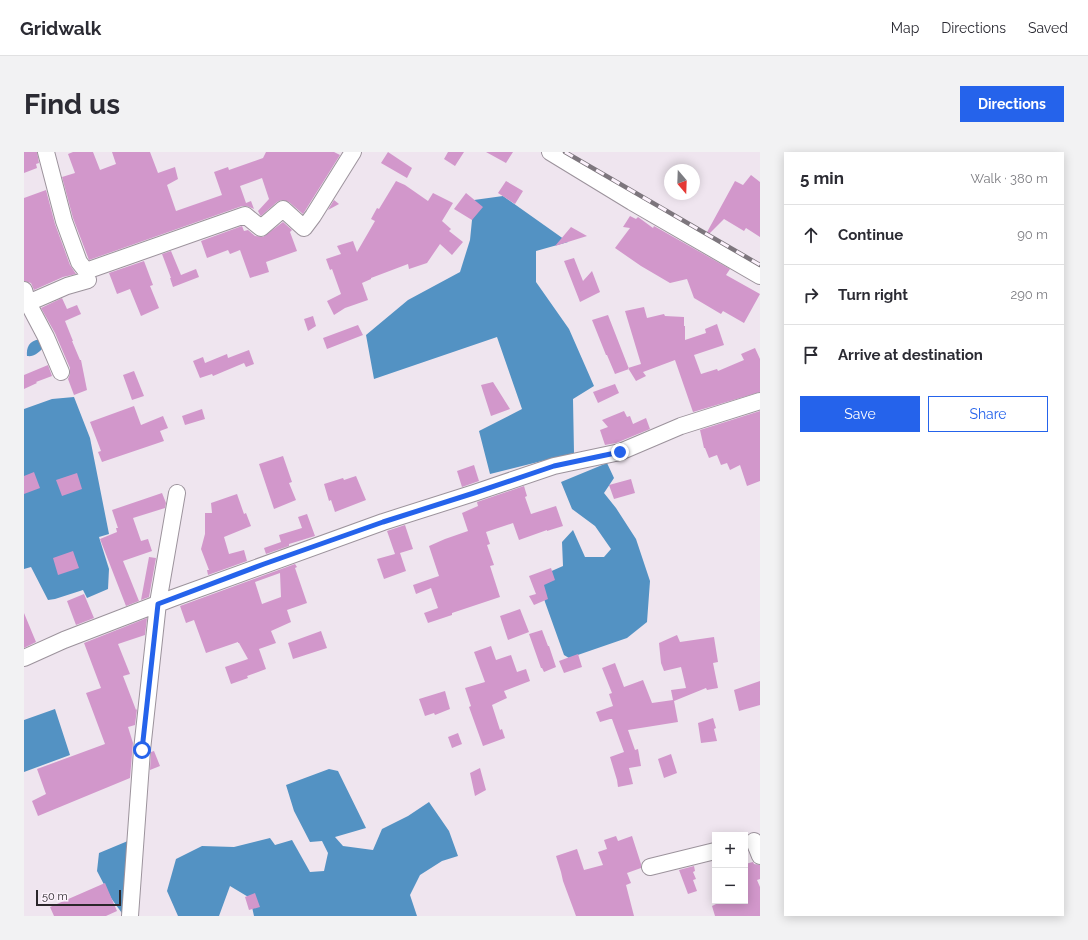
<!DOCTYPE html>
<meta charset="utf-8">
<style>
body{margin:0;font-family:Raleway,sans-serif;background:#f2f2f3;color:#2b2b33}
.controls{position:absolute;right:12px;bottom:12px;display:grid;overflow:hidden;border-radius:0px;box-shadow:0 2px 10px #0003}
.controls button{width:36px;height:36px;display:grid;place-items:center;padding:0;border:0;border-bottom:1px solid #e1e1e2;background:#fff;color:#2b2b33;font:20px sans-serif}
.compass{position:absolute;left:640px;top:12px;width:36px;height:36px;border-radius:50%;background:#fff;box-shadow:0 2px 10px #0003;rotate:161deg}
.scale{position:absolute;left:12px;bottom:10px;width:85px;box-sizing:border-box;padding-left:4px;border:2px solid #2a262a;border-top:0;font-size:11px;line-height:14px;white-space:nowrap;color:#2a262a;-webkit-text-stroke:3px #fcf2fc;paint-order:stroke}
.stop{position:absolute;width:12px;height:12px;margin:-9px;border:3px solid #2563eb;border-radius:50%;background:#fff}
.stop.end{background:#2563eb;border-color:#fff;box-shadow:0 1px 4px #0008}
.list{margin:0;padding:0;list-style:none}
h2{display:flex;justify-content:space-between;align-items:center;height:52px;margin:0;padding:0 16px;font-size:17px}
h2 small{font-size:13px;font-weight:400;color:#7c7c81}
.list li{display:grid;grid-template-columns:26px 1fr auto;gap:12px;align-items:center;box-sizing:border-box;height:60px;padding:0 16px;border-top:1px solid #e1e1e2}
.list b{display:block;font-size:15px;white-space:nowrap}
.list em{font-size:13px;font-style:normal;color:#7c7c81}
.actions{display:flex;gap:8px;padding:12px 16px}
.actions a{flex:1;padding:9px 0;border:1px solid #2563eb;border-radius:0px;text-align:center;font-size:14px;color:#2563eb}
.actions .main{background:#2563eb;color:#fff}
.icon{flex:none;width:22px;height:22px;fill:none;stroke:currentColor;stroke-width:2;stroke-linecap:round;stroke-linejoin:round}
.map{position:relative;flex:none;width:736px;height:764px;overflow:hidden;border-radius:0px}
header{display:flex;align-items:center;gap:24px;box-sizing:border-box;height:56px;padding:0 20px;background:#fff;border-bottom:1px solid #e1e1e2}
header strong{font-size:19px}
nav{display:flex;gap:22px;margin-inline-start:auto;font-size:14px}
.intro{display:flex;align-items:center;justify-content:space-between;box-sizing:border-box;height:96px;padding:0 24px}
h1{margin:0;font-size:28px}
.button{padding:10px 18px;border-radius:0px;background:#2563eb;color:#fff;font-size:14px;font-weight:700}
main{display:flex;gap:24px;padding:0 24px}
aside{flex:1;background:#fff;border-radius:0px;box-shadow:0 2px 10px #0003}
.map>svg:first-child{display:block}
.water{fill:#5392c3}
.building{fill:#d297cb;fill-rule:evenodd}
.lines{fill:none;stroke-linecap:round;stroke-linejoin:round}
.minor-casing{stroke:#9c939c;stroke-width:18}
.minor{stroke:#fff;stroke-width:16}
.rail-casing{stroke:#7d767d;stroke-width:4.5}
.rail{stroke:#fcf2fc;stroke-width:3;stroke-dasharray:9;stroke-linecap:butt}
.route{stroke:#2563eb;stroke-width:5}
</style>
<header>
<strong>Gridwalk</strong>
<nav><a>Map</a><a>Directions</a><a>Saved</a></nav>
</header>
<div class="intro"><h1>Find us</h1><a class="button">Directions</a></div>
<main>
<div class="map">
<svg width="736" height="764" viewBox="0 0 736 764">
<rect width="100%" height="100%" fill="#efe5ef"/>
<path class="water" d="M479 44 544 90 512 99V130L545 177 570 234 549 247 550 301 466 322 455 279 498 257 473 185 350 227 342 183 384 148 436 120 446 88 450 48Z
M18 187 19 196C14 201 10 205 3 204 2 193 7 188 18 187Z
M50 245 66 286 85 382 75 385 85 417 84 437 63 446 59 438 31 447 24 448 7 415 0 417V257L28 247Z
M583 311 590 326 580 341 592 356 612 387 626 429 623 470 603 486 545 506 540 503 521 450 514 425 539 414 538 390 549 378 561 405H580L587 397 571 374 548 357 537 330Z
M31 557 46 603 0 620V568Z
M305 617 314 619 342 676 311 685 319 694 349 698 358 677 384 664 405 650 425 679 434 704 418 709 396 723 386 743 393 764H230L226 746 206 734 195 764H154L143 739 152 707 178 694 210 695 246 686 251 693 268 688 286 720 300 719 304 701 298 689 286 690 270 659 262 633Z
M111 686 100 764 87 746 73 719 75 701Z"/>
<path class="building" d="M0 0H13L15 11 12 12 13 16 0 21Z
M49 0H69L76 18 92 12 88 0H126L134 21 151 15 154 27 143 33 152 59 198 43 190 20 204 15 205 18 239 6 242 0H310L316 3 279 62 265 50 257 48 253 50 237 64 236 63 234 59 245 47 238 26 216 34 222 51 227 49 230 57 223 54H218L65 108 49 66 38 25 51 21 44 2Z
M364 0 388 16 383 26 357 11Z
M424 0H440L431 14 420 7Z
M462 0H489L482 11Z
M727 23 736 30V85L722 76 720 79 700 67 684 83 682 82 711 29 719 33Z
M372 29 381 33 404 49 409 41 429 51 418 69 427 77 425 79 439 90 428 103 416 92 403 111 385 117 384 112 347 126V127L338 131 344 148 321 156 310 163 303 149 317 142 308 117 306 118 302 107 317 102 313 94 329 89 333 100 351 69 347 67 353 56 355 57Z
M482 29 499 39 491 52 474 41Z
M22 38 31 72 46 113 52 122 39 125 10 138 7 131 0 129V46Z
M442 41 459 55 448 68 430 57Z
M310 48 315 52 304 58Z
M606 64 612 67 614 65 629 76 630 74 706 117 702 123 736 142 720 171 699 159 697 162 670 146 663 127 646 131 617 114 591 96 606 76 599 75Z
M259 70 268 78 266 80 273 99 242 110 245 120 226 126 216 98 206 102 204 98 183 106 177 89 218 74 220 79 224 78 231 84 239 85Z
M547 75 563 84 531 94Z
M147 99 157 123 172 117 175 125 149 135 146 126H147L138 102Z
M550 106 559 129 568 119 576 140 556 150 540 109Z
M120 109 129 133 126 134 135 156 117 164 106 137 93 142 85 121Z
M38 146 43 157 53 153 57 162 41 169 49 189H48L56 208H57L63 238 50 243 44 227 46 222V216L31 181 17 156Z
M620 155 623 166 640 162 641 164 660 165V174H661V188L682 181 681 177 693 172 700 193 670 203 677 222 693 217 694 219 720 208 717 202 731 196 736 207V240L669 260 651 208 619 220 622 224 612 229 604 216 617 212 601 159Z
M584 163 605 217 591 222 583 203H582L568 168Z
M289 164 292 174 284 179 280 167Z
M334 173 339 183 303 197 299 186Z
M225 198 230 212 222 215 220 211 189 224 188 222 176 226 169 209 179 205 181 211 203 202 204 206Z
M24 213 28 224 12 230 13 231 0 237V223Z
M110 219 120 244 108 248 99 223Z
M469 230 486 257 467 264 457 233Z
M591 232 595 241 574 251 569 240Z
M110 254 117 273 139 264 144 276 136 279 140 289 78 310 74 300 77 299 66 270Z
M178 257 181 267 161 273 158 264Z
M600 259 603 265 606 264 609 272 622 266 626 277 592 291 581 293 576 278 584 275 578 268Z
M736 259V329L723 334 716 313 706 318 703 311 697 313 693 303 685 306 681 296H680L676 278Z
M259 304 268 330 265 331 272 348 250 357 235 312Z
M450 313 455 329 438 335 433 319Z
M10 320 16 336 0 342V324Z
M53 321 58 337 38 344 32 328Z
M332 324 342 348 311 360 307 348 305 349 300 332 319 326 320 328Z
M607 327 611 341 590 347 585 333Z
M500 334 503 344 501 345 507 362 532 354 539 374 523 379V378L495 388 489 371 462 380 466 392 463 393 470 413 466 414 476 445 428 461V463L404 471 400 461 414 456 407 436 392 442 389 433 415 424 405 394 421 387 444 379 438 361 454 354 453 350Z
M138 341 142 351 141 356 109 366 117 389 124 387 128 399 99 409 115 449 102 454 76 387 93 380 92 376H94L88 358Z
M213 342 220 362 222 361 227 374 200 385 205 402 220 398 223 409 184 423 183 418H185L177 397 181 382V361H188L187 351Z
M283 362 291 384 265 392V394L242 402 240 396 257 390 255 383 278 376 274 365Z
M381 373 389 397 376 401 382 419 360 427 353 407 371 402 363 379Z
M49 399 55 416 34 423 29 406Z
M125 405 132 406 125 445 117 448Z
M271 412 273 415 271 416 283 451 263 458 267 470 247 479 252 491 235 497 242 517 223 524 224 526 207 532 201 515 224 507 215 491H214V490L182 501 170 468 162 471 156 454ZM256 421 257 445 238 452 231 430Z
M527 416 531 428 520 433 524 447 510 453 505 444 512 442 505 424Z
M60 442 70 466 52 473 43 449Z
M496 457 505 480 484 488 476 464Z
M0 461 12 490 0 496Z
M123 466 121 483 94 492 106 522 99 524 112 558 113 557 111 573 104 575 109 591 106 626 14 664 8 649 22 642 13 617 81 592 62 541 77 536 60 491Z
M518 478 524 494H525L532 515 520 520 518 516H517L505 482Z
M297 479 303 496 269 507 264 491Z
M653 483 656 490 690 485 694 510 689 511 694 536 683 538 682 536 650 549 654 570 604 578 611 598 614 597 617 614 605 616 609 632 594 635 593 628 586 605 600 600 588 567H586L576 570 572 560 589 554 585 542 588 541 578 516 591 511 600 535 619 528 628 551 649 548 647 538 662 536 657 515 640 519 637 511 635 491Z
M467 494 472 508 487 503 493 520 502 517 506 529 480 539 483 546 468 553 476 578 478 577 481 586 459 594 445 555 447 554 441 536 461 530 450 500Z
M554 502 558 515 540 521 535 509Z
M736 529V553L715 559 710 538Z
M421 539 426 557 411 563 410 561 401 564 395 547Z
M689 566 692 576 690 577 693 589 677 591 674 571Z
M434 581 438 592 428 596 424 585Z
M130 599 136 614 126 618 127 600Z
M647 602 653 621 640 626 634 607Z
M456 616 462 638 451 644 446 621Z
M592 684 594 689 608 684 617 712V716L603 721 607 731 602 733 610 764H552L539 729 537 720 532 704 553 697 560 718 579 713 574 700 583 697 580 688Z
M729 710 730 712 736 713V727L733 728 736 735V764H691L688 754 698 749H721V712Z
M670 714 671 719 669 720 672 727 669 728 673 739 664 742 655 718Z
M81 731 93 759 82 764H30L26 755Z
M231 741 236 755 225 758 221 745Z"/>
<g class="lines">
<g class="minor-casing">
<path id="minor" d="M22 0 40 69 55 110 62 119 221 63 237 76 259 57 280 76 289 64 329 0
M526 0 608 50 736 124
M0 138 4 151 0 152
M37 220 22 185 4 151 43 134 64 128
M0 506 40 488 149 446 359 370 450 341 530 314 596 300 657 274 736 249
M730 689 736 704
M626 715 691 699
M106 764 118 598 134 451 153 341"/>
</g>
<use href="#minor" class="minor"/>
<g class="rail-casing">
<path id="rail" d="M541 0 736 113"/>
</g>
<use href="#rail" class="rail"/>
</g>
<g class="lines">
<path class="route" d="M118 598 134 452 240 412 359 370 450 341 530 314 596 300"/>
</g>
</svg>
<div class="controls">
<button>+</button>
<button>−</button>
</div>
<svg class="compass" viewBox="-18 -18 36 36"><path d="M0-13l5 13h-10z" fill="#e53935"/><path d="M0 13l5-13h-10z" fill="#7c7c81"/></svg>
<div class="scale">50 m</div>
<div class="stop" style="left:118px;top:598px"></div>
<div class="stop end" style="left:596px;top:300px"></div>
</div>
<aside>
<h2>5 min<small>Walk · 380 m</small></h2>
<ul class="list">
<li><svg class="icon" aria-label="ahead" viewBox="0 0 24 24"><path d="M12 20V5M6 11l6-6 6 6"/></svg><div><b>Continue</b></div><em>90 m</em></li>
<li><svg class="icon" aria-label="right" viewBox="0 0 24 24"><path d="M7 20v-9h11M14 6l5 5-5 5"/></svg><div><b>Turn right</b></div><em>290 m</em></li>
<li><svg class="icon" aria-label="arrive" viewBox="0 0 24 24"><path d="M6 21V4h12l-3 4 3 4H6"/></svg><div><b>Arrive at destination</b></div></li>
</ul>
<div class="actions"><a class="main">Save</a><a>Share</a></div>
</aside>
</main>
